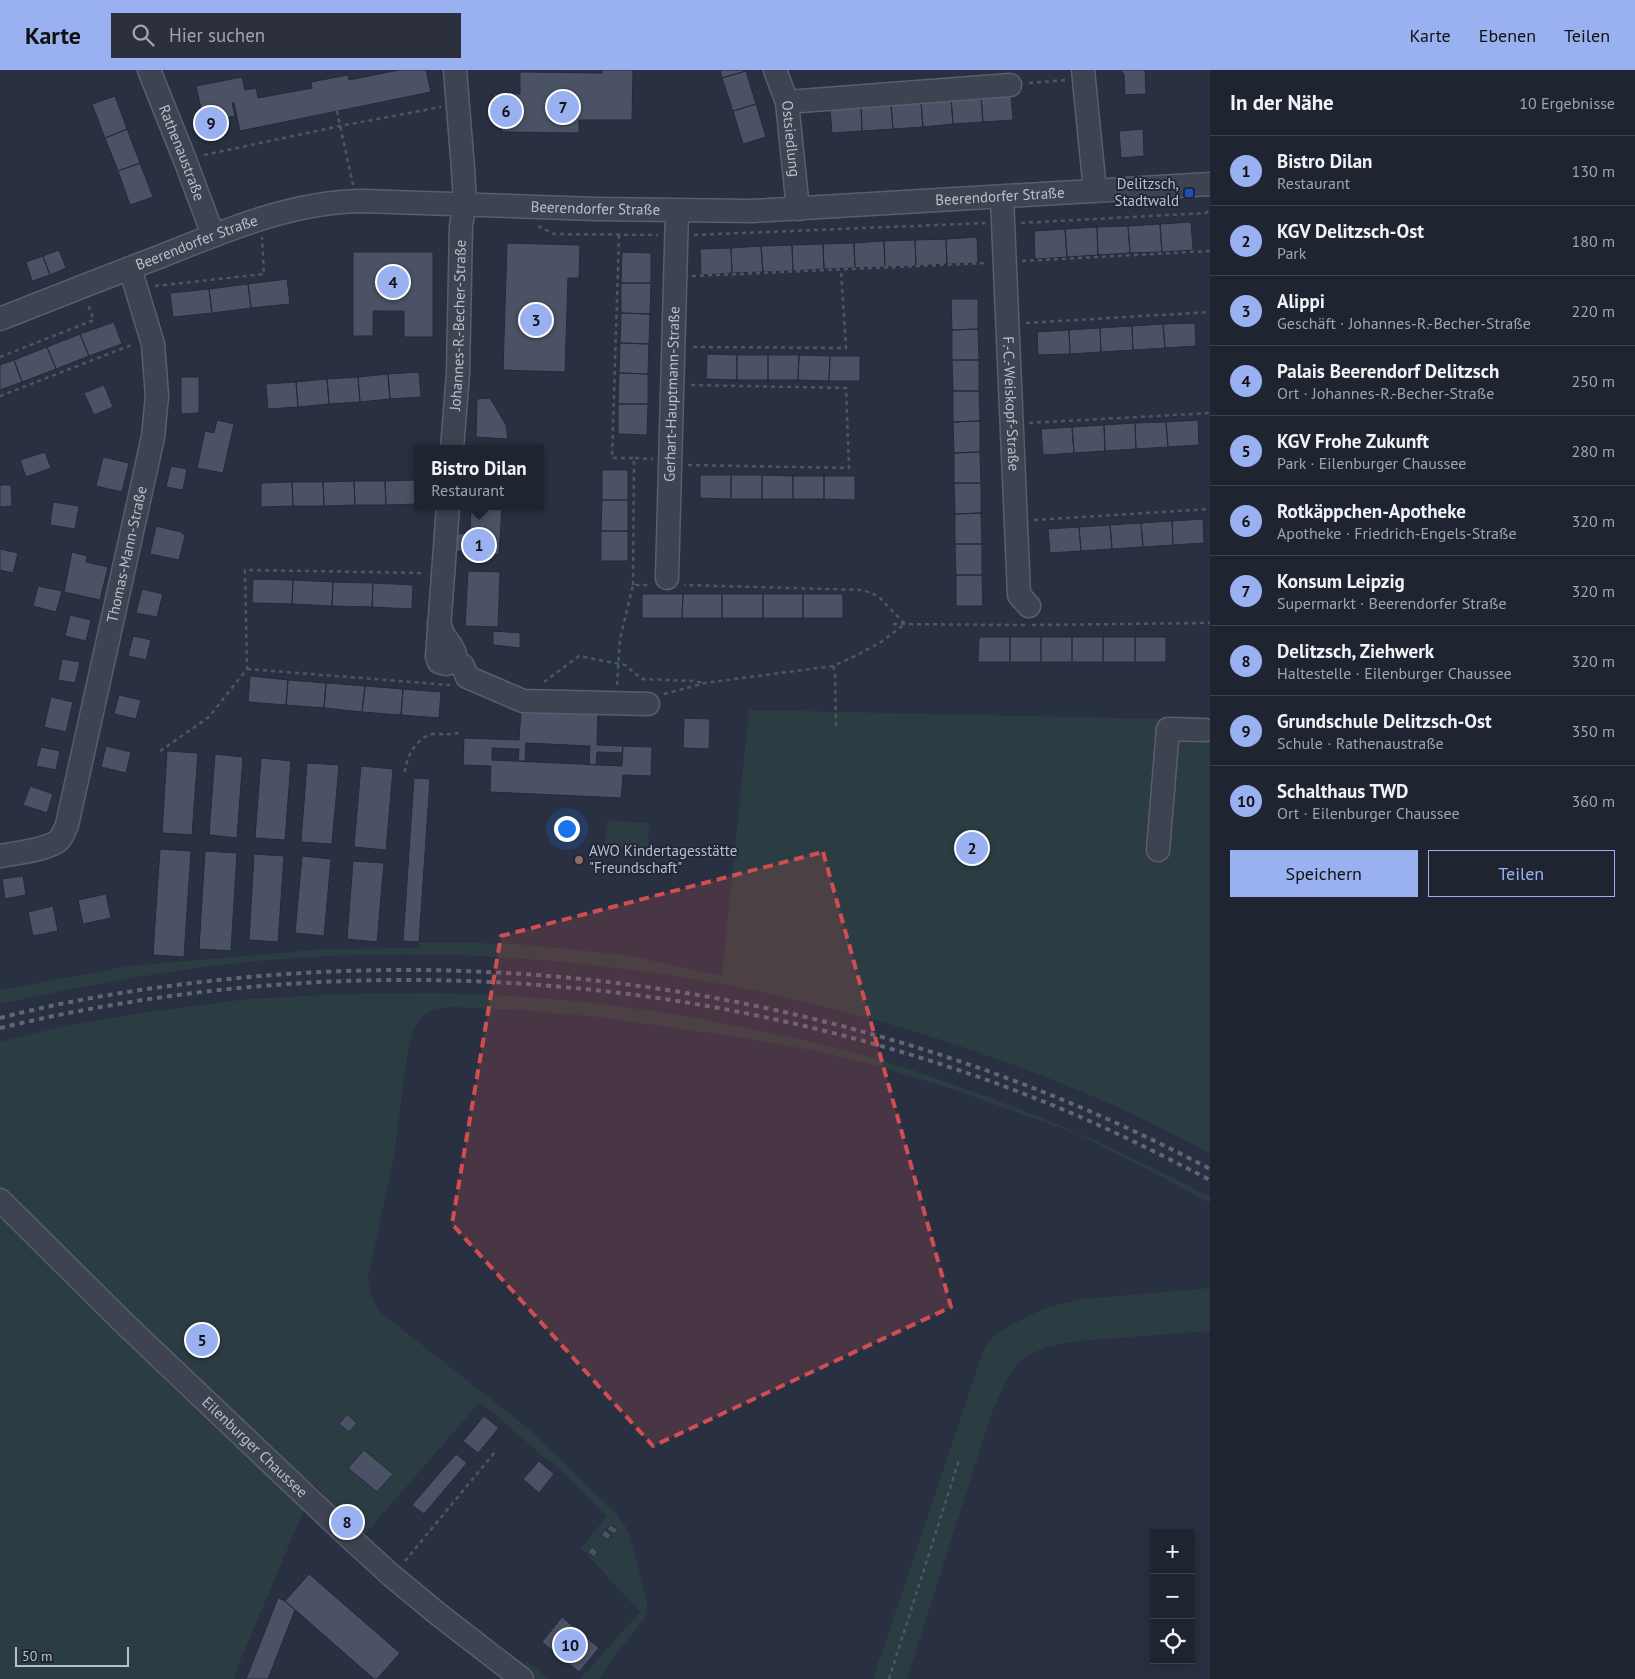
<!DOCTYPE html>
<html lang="de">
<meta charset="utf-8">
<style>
body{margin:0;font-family:"PT Sans",sans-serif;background:#2c303d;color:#f1f3f6}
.controls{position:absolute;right:15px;bottom:15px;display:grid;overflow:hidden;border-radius:0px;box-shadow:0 2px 12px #0003}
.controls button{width:45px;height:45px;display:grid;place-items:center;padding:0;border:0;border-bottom:1px solid #3c414d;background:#1f2431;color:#f1f3f6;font:25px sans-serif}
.scale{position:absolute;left:15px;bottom:12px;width:114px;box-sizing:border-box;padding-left:5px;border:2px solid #babfcb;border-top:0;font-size:14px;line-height:18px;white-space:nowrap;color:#babfcb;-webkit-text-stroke:4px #222837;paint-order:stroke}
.you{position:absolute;left:566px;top:758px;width:18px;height:18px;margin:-12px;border:4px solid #fff;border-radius:50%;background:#1a73e8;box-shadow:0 0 0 8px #1a73e833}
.badge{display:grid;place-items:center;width:32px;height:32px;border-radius:50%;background:#99b0f1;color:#111;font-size:16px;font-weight:700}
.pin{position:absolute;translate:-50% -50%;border:2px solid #fff;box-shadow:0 1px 5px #0006}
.popup{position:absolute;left:414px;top:375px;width:130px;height:65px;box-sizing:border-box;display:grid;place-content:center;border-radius:0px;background:#1f2431;filter:drop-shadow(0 1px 4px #0005);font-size:16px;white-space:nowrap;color:#a1a4ab}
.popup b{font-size:19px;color:#f1f3f6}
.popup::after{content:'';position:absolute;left:50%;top:100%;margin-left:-10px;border:10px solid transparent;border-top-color:#1f2431}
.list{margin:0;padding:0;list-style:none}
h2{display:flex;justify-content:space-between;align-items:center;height:65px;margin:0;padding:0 20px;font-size:21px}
h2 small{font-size:16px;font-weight:400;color:#a1a4ab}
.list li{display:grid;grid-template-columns:32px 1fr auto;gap:15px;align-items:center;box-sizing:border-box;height:70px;padding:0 20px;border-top:1px solid #3c414d}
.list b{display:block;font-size:19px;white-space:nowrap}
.list p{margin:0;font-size:16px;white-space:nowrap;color:#a1a4ab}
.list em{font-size:16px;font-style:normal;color:#a1a4ab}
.actions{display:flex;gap:10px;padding:15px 20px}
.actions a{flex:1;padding:11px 0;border:1px solid #99b0f1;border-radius:0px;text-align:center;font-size:18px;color:#99b0f1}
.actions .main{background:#99b0f1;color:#111}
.icon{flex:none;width:28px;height:28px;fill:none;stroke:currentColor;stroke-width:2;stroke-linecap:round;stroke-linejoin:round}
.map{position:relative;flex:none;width:1210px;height:1609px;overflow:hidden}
header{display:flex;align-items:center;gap:30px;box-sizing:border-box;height:70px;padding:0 25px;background:#99b0f1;color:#111}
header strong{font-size:24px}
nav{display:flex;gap:28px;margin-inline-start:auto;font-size:18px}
.search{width:350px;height:45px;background:#2c303d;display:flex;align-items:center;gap:12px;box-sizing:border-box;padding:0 18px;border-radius:0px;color:#a1a4ab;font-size:19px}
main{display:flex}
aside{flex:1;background:#1f2431}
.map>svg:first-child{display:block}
.green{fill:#2b3d42}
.building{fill:#4b5265;stroke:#242a39}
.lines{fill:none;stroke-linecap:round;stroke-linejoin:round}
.minor-casing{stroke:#585e6c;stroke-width:25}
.path{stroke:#495a5f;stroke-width:2.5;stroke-dasharray:4 4;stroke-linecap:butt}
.minor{stroke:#3d4351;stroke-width:22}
.rail{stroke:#606678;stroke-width:4;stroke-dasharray:5 5;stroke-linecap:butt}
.marked{fill:#cf4e51;fill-opacity:0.2;stroke:#cf4e51;stroke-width:4;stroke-dasharray:10 6;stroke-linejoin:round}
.transit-dot{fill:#1a4fb4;stroke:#222837;stroke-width:2}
.education-dot{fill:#8d6e63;stroke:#222837;stroke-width:2}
.labels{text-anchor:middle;stroke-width:4;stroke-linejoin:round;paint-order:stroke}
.street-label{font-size:15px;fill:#babfcb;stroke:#222837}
.poi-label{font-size:15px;fill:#babfcb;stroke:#222837;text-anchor:end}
</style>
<header>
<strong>Karte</strong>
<div class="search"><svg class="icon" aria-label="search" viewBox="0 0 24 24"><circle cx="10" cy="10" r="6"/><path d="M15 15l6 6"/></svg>Hier suchen</div>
<nav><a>Karte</a><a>Ebenen</a><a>Teilen</a></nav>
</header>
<main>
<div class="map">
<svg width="1210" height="1609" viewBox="0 0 1210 1609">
<rect width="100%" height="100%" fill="#293041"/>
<path class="green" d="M749 640 1208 650 1210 648V1083C1167 1061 1125 1039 1080 1021 839 921 576 873 315 887 209 892 104 911 0 934V920L129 896 325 879 419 878V872L517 874 626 885 722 906Z
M607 750 649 753 648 779 605 776Z
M432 923C458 924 484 924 510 926 625 933 740 953 851 982 888 991 924 1004 960 1017 1046 1047 1129 1084 1210 1127V1133L1149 1100 1077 1064 955 1020 870 994 816 981 732 966 599 947 521 940 452 937 436 939 427 943 419 950 414 959 408 979 394 1087 368 1208C369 1221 372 1231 380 1242L529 1359 617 1444 626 1457 630 1467 647 1532V1542L644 1549 612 1589 600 1609H580L640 1542 581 1478 607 1446 569 1408 480 1332 365 1464 326 1429 315 1414 240 1591 234 1609H0V972L61 957 148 942 248 929 342 924Z
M1210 1218V1261C1183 1263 1157 1265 1130 1267 1098 1270 1045 1269 1020 1292 1006 1306 999 1327 991 1345L907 1609H873L984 1279 990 1270 999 1262 1028 1246 1051 1236 1083 1229Z
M526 1591 549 1609H537L524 1599Z"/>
<path class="building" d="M399 0H426L431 22 240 61 234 33H232L235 46 204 52 196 16 242 7 245 20 256 18 258 28 312 18 311 12 348 5 349 10Z
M602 0H633L632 50H579V63L502 62V54H493L494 24H520V2L602 3Z
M720 0H745L746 1 722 8Z
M1120 0H1145L1146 24 1125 25 1124 4Z
M746 1 756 34 733 41 722 8Z
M1011 25 1013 50 983 52 981 27Z
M115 26 127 59 105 68 92 34Z
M981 27 983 52 953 54 951 29Z
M951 29 953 54 923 57 921 32Z
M921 32 923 57 893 59 891 34Z
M756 34 766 67 743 74 733 41Z
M891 34 893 59 862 61 861 36Z
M861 36 862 61 832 63 830 38Z
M127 59 140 93 118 101 105 68Z
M1143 59 1144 86 1121 88 1119 61Z
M140 93 153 127 130 135 118 101Z
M1191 152 1193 180 1162 182 1160 154Z
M1160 154 1162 182 1130 183 1128 156Z
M1128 156 1130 183 1098 185 1097 157Z
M1097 157 1098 185 1067 187 1065 159Z
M1065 159 1067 187 1035 189 1034 161Z
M977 167 978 193 947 194 946 169Z
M946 169 947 194 916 196 915 170Z
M915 170 916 196 885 197 884 171Z
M884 171 885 197 855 198 854 173Z
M507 173 580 175 579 208H568L565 302 503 300Z
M854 173 855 198 824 199 823 174Z
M823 174 824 199 793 201 792 175Z
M792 175 793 201 763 202 761 176Z
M761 176 763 202 732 203 731 178Z
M731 178 732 203 701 205 700 179Z
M59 180 66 198 50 205 43 186Z
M353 182H433V267H404V241H373V266H353Z
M622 182 651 183V213H621Z
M43 186 50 205 32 211 26 192Z
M287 209 290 234 251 238 248 214Z
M621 213H651L650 244 621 243Z
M248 214 251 238 212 243 209 219Z
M209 219 212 243 173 247 170 223Z
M951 229H978V259L952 260Z
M621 243 650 244 649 274 620 273Z
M114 252 122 274 89 286 80 264Z
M1195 253 1196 276 1165 278 1163 254Z
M1163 254 1165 278 1133 280 1132 256Z
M1132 256 1133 280 1101 282 1100 258Z
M1100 258 1101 282 1070 284 1069 260Z
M978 259 979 290H952V260Z
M1069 260 1070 284 1038 285 1037 262Z
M80 264 89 286 56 299 47 277Z
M620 273 649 274 648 304 619 303Z
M47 277 56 299 22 312 14 290Z
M707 284 737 285V310L706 309Z
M737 285H768V310H737Z
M768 285H799L798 310H768Z
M799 285 830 286 829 311 798 310Z
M830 286H860V311H829Z
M14 290 22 312 0 320V295Z
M952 290H979V321H953Z
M419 302 421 327 390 329 388 304Z
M619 303 648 304V334H618Z
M388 304 390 329 360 332 358 307Z
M181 307H199V343L181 344Z
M358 307 360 332 329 334 327 309Z
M327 309 329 334 298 337 296 312Z
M296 312 298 337 268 339 266 314Z
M104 315 113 337 94 345 84 323Z
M953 321H979L980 351 953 352Z
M490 328 506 355 508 369 476 367 477 329Z
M618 334H648L647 365 618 364Z
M217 350 234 354 223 403 197 398 205 361 214 363Z
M1198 350 1199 375 1168 377 1166 352Z
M980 351V382L954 383 953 352Z
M1166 352 1168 377 1136 379 1135 353Z
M1135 353 1136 379 1105 381 1104 355Z
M1104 355 1105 381 1074 383 1072 357Z
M1072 357 1074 383 1043 385 1041 359Z
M45 382 51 398 26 407 20 390Z
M980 382 981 413H954V383Z
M103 387 129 393 122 422 96 416Z
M171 396 187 399 183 420 166 417Z
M602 400H628V430H602Z
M700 405H731V429L700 428Z
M731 405H762V429H731Z
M762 405 793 406V429H762Z
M793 406H824V429H793Z
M824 406H855V430L824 429Z
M417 410V434L386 435 385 411Z
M354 411 355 435 324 436 323 412Z
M354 411H385L386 435H355Z
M292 412 293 436 261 437V413Z
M292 412H323L324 436H293Z
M954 413H981V443L955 444Z
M0 415H11L12 436 0 437Z
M602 430H628V461H601Z
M53 432 79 436 75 459 50 455Z
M471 436H502L499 485 455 481V464L470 463Z
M981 443 982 474H955V444Z
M1203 449 1204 473 1173 475 1172 451Z
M1172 451 1173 475 1143 477 1141 453Z
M1141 453 1143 477 1112 479 1110 455Z
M1110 455 1112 479 1081 481 1079 457Z
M156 456 181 462 185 466 179 490 150 484Z
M1079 457 1081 481 1050 483 1048 459Z
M601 461H628V491H601Z
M955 474H982V505H956Z
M0 479 18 483 13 503 0 500Z
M72 482 87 486 86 492 108 497 100 530 64 522Z
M468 501 500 502 498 557 465 556Z
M956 505H982L983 536H956Z
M253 509 293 510 292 534 252 533Z
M293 510 333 512 332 536 292 534Z
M333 512 373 513 372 537 332 536Z
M373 513 413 515 412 539 372 537Z
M38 516 62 521 56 542 33 536Z
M142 519 163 524 157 547 136 543Z
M642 524H683L682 548H642Z
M683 524H722V548H682Z
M722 524H763V548H722Z
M763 524H803V548H763Z
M803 524H843V548H803Z
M70 545 91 550 86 571 65 566Z
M493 561 520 563V578L493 575Z
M133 566 151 570 146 590 128 586Z
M979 567H1010V592H978Z
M1010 567H1041V592H1010Z
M1041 567H1072V592H1041Z
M1072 567H1103V592H1072Z
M1103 567H1135V592H1103Z
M1135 567H1166V592H1135Z
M62 589 80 592 75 613 58 610Z
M250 606 288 610 286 635 248 632Z
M288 610 326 613 324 638 286 635Z
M326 613 365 616 362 642 324 638Z
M365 616 403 619 401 645 362 642Z
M403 619 441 622 439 648 401 645Z
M119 625 141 630 136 649 114 644Z
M51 627 73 632 66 662 44 657Z
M521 640 598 642 597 675 623 676 622 683 597 682 596 695 589 694 590 676 526 673 525 691H518L519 679 492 678V690L622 696 623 676 652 677 651 706 623 705 621 728 490 722 491 696 463 695 464 668 519 670Z
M684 648 710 649 709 679 683 678Z
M106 676 131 682 126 703 101 697Z
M41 677 60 681 56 700 36 696Z
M167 681 198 683 192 765 162 763Z
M215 684 243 687 237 768 209 765Z
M261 688 291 691 285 770 255 768Z
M307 693 339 695 332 774 301 772Z
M361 696 393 699 386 780 354 777Z
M414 708 430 709 419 872 403 871Z
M30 716 53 724 47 743 23 735Z
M160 779 191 781 184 887 153 885Z
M205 781 237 783 231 881 199 879Z
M254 784 284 786 278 872 249 870Z
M302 786 331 789 324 866 295 863Z
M353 791 384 793 377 872 347 869Z
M23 806 26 825 5 829 2 809Z
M106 824 111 848 83 854 78 830Z
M53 836 58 861 33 866 28 842Z
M347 1344 357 1353 349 1362 339 1354Z
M484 1346 499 1358 478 1383 463 1371Z
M364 1380 393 1404 377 1422 348 1398Z
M456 1384 467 1393 424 1444 412 1435Z
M539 1391 554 1404 539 1423 523 1409Z
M611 1455 618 1460 614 1464 607 1459Z
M605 1460 611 1465 608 1470 601 1465Z
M592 1477 598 1482 594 1487 588 1482Z
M309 1504 400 1583 377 1609H374L285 1531Z
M278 1528 285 1531 295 1540 268 1609H246Z
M562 1547 599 1578 579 1602 542 1572Z"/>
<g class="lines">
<g class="minor-casing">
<g id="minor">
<path id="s1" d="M149 0 185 90 213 165"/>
<path id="s2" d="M775 0 787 32 798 139"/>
<path d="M1083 0 1095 121"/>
<path d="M787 32 1010 15"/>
<path id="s3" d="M1002 128 1019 525 1029 536"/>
<path id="s4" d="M0 249C53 228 106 207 159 187 224 161 293 131 364 131L596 139 753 141 1210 114"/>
<path id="s5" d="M452 379 458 303 461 156 465 133 463 98 455 0"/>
<path id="s6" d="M667 508 677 141"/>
<path d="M439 553C440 557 442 561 443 564 447 572 462 585 451 592 447 595 444 594 439 592L437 587 448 436"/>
<path d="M454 590 463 596 467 607 523 631 648 634"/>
<path d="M1158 780 1168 659 1205 660"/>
<path id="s7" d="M0 786C15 783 50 780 60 769 63 765 65 759 67 755L153 367 157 326 153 274 130 198"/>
<path id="s8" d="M0 1130 127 1256 347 1465 392 1506 438 1544 522 1609"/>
</g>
</g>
<path class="path" d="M1029 13 1066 10
M337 41 353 115
M204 85 340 56 441 37
M1021 153 1206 143 1210 140
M538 156 554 164 658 165
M619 165 612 388H634
M694 165 986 153
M1022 191 1210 181
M692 206 986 193
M155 216 264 204 262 167
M1026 253 1210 242
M693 277 846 278 841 200
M0 287 94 250 88 235
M0 326 134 274
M1029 353 1210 343
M688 395 849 398 846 318 690 315
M1034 450 1210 439
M633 515 634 388 653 389
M893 554 1026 555
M1032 555 1210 553
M833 596 835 602 836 657
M247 599 450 615
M544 612 579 586 625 595 642 609 693 611 705 613
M617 615 620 569 633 515H651
M664 624 705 613 833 596 855 586 881 572 905 554 878 526 863 520 684 515
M160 681 209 647 247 599 245 500 424 503
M405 702C406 687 417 666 434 664 444 664 452 665 462 662
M405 1491 495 1382
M889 1609 959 1390"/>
<use href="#minor" class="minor"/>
<path class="rail" d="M0 948C69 930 139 919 210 911 553 872 904 937 1210 1099
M0 958C350 874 724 900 1057 1037 1110 1059 1160 1084 1210 1110"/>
</g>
<path class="marked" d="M823 782 951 1237 653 1376 452 1154 501 866Z"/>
<rect class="transit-dot" x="1184" y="118" width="10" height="10" rx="2.5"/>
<circle class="education-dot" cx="579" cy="790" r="5"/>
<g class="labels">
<g class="street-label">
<text dy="5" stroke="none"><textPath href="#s2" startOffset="71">Ostsiedlung</textPath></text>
<text dy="5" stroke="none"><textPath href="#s1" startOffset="89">Rathenaustraße</textPath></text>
<text dy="5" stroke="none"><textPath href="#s4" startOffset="1021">Beerendorfer Straße</textPath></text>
<text dy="5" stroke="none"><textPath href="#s4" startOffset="616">Beerendorfer Straße</textPath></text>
<text dy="5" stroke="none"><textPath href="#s4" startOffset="211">Beerendorfer Straße</textPath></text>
<text dy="5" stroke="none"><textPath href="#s5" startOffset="124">Johannes-R.-Becher-Straße</textPath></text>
<text dy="5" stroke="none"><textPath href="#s6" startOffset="184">Gerhart-Hauptmann-Straße</textPath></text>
<text dy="5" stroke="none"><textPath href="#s3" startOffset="206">F.-C.-Weiskopf-Straße</textPath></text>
<text dy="5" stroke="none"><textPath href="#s7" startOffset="356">Thomas-Mann-Straße</textPath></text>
<text dy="5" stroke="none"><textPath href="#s8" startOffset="355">Eilenburger Chaussee</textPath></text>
</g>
<g class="poi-label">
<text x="1179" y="119">Delitzsch,<tspan x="1179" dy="17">Stadtwald</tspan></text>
<text x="589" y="786" text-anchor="start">AWO Kindertagesstätte<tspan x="589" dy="17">"Freundschaft"</tspan></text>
</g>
</g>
</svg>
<div class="controls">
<button>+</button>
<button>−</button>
<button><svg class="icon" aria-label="locate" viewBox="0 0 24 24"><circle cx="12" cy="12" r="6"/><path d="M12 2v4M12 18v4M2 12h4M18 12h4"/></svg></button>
</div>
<div class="scale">50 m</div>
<div class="you"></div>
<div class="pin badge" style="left:479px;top:475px">1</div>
<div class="popup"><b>Bistro Dilan</b>Restaurant</div>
<div class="pin badge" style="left:972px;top:778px">2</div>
<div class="pin badge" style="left:536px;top:250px">3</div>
<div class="pin badge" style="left:393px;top:212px">4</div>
<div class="pin badge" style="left:202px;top:1270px">5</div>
<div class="pin badge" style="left:506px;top:41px">6</div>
<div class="pin badge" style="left:563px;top:37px">7</div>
<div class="pin badge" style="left:347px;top:1452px">8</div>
<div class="pin badge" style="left:211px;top:53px">9</div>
<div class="pin badge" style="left:570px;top:1575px">10</div>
</div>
<aside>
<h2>In der Nähe<small>10 Ergebnisse</small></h2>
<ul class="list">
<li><span class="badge">1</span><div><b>Bistro Dilan</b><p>Restaurant</p></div><em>130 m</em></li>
<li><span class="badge">2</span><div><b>KGV Delitzsch-Ost</b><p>Park</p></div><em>180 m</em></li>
<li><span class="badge">3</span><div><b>Alippi</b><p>Geschäft · Johannes-R.-Becher-Straße</p></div><em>220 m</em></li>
<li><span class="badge">4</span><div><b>Palais Beerendorf Delitzsch</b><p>Ort · Johannes-R.-Becher-Straße</p></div><em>250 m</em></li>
<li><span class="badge">5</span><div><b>KGV Frohe Zukunft</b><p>Park · Eilenburger Chaussee</p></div><em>280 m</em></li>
<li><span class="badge">6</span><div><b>Rotkäppchen-Apotheke</b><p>Apotheke · Friedrich-Engels-Straße</p></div><em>320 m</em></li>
<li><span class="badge">7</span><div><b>Konsum Leipzig</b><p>Supermarkt · Beerendorfer Straße</p></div><em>320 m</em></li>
<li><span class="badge">8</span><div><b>Delitzsch, Ziehwerk</b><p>Haltestelle · Eilenburger Chaussee</p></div><em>320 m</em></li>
<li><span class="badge">9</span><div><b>Grundschule Delitzsch-Ost</b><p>Schule · Rathenaustraße</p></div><em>350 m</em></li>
<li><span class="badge">10</span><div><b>Schalthaus TWD</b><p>Ort · Eilenburger Chaussee</p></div><em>360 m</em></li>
</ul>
<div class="actions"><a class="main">Speichern</a><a>Teilen</a></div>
</aside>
</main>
